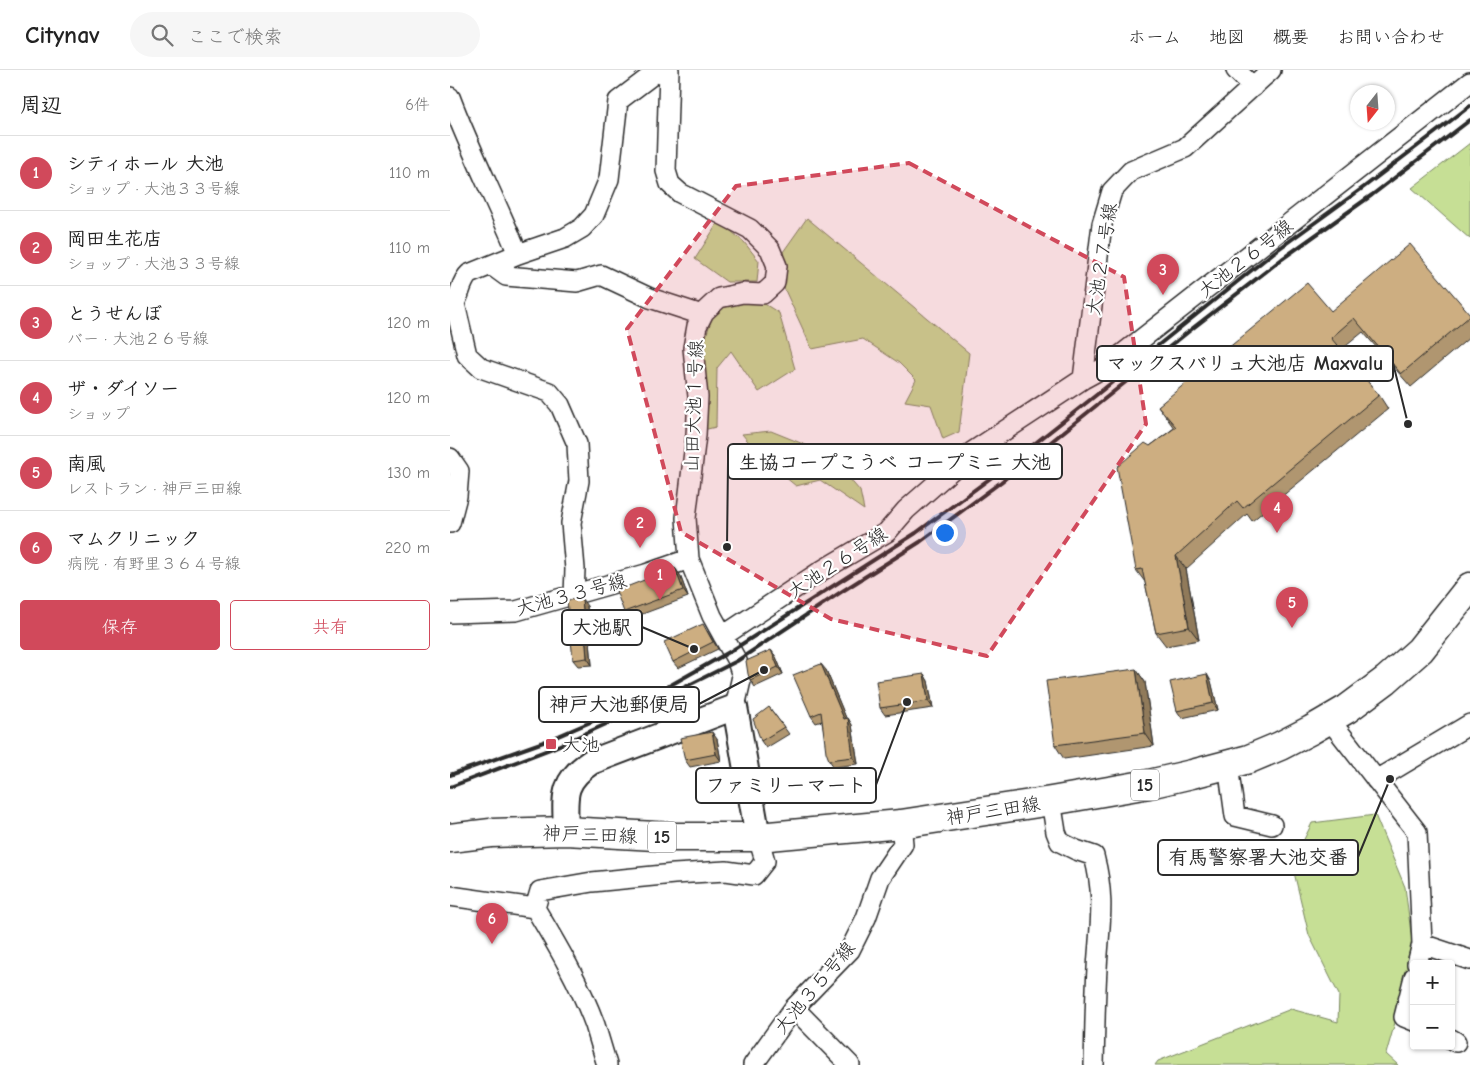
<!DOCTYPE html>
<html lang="ja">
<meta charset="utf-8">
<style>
body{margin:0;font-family:"Comic Neue","Klee One",sans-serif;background:#f6f6f6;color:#222}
.controls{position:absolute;right:15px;bottom:15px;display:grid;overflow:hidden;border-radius:5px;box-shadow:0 1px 4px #0004}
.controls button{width:45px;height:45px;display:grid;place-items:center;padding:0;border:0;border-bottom:1px solid #e0e0e0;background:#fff;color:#222;font:25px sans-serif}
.compass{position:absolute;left:900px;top:15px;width:45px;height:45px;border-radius:50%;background:#fff;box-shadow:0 1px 4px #0004;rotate:197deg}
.you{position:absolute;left:494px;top:462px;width:18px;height:18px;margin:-12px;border:4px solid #fff;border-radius:50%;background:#1a73e8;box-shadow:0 0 0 8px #1a73e833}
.badge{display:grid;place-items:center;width:32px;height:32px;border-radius:50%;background:#d1495b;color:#fff;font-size:16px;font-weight:700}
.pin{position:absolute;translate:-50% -41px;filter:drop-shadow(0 1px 2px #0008)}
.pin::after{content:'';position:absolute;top:26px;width:18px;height:15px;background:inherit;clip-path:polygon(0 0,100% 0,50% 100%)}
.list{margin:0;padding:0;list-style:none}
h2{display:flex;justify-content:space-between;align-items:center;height:65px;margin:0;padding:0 20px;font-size:21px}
h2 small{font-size:16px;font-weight:400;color:#767676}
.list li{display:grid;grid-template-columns:32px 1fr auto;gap:15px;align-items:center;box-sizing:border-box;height:75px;padding:0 20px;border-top:1px solid #e0e0e0}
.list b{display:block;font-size:19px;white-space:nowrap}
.list p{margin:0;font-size:16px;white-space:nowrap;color:#767676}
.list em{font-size:16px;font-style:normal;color:#767676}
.actions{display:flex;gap:10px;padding:15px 20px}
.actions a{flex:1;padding:11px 0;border:1px solid #d1495b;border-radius:5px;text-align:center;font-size:18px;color:#d1495b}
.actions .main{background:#d1495b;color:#fff}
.icon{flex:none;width:28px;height:28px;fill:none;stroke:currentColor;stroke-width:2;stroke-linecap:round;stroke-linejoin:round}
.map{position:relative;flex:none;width:1020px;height:995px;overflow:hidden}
header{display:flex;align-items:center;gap:30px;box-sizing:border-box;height:70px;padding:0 25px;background:#fff;border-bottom:1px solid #e0e0e0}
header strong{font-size:24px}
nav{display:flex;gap:28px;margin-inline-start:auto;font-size:18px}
.search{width:350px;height:45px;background:#f6f6f6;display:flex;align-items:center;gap:12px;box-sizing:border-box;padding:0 18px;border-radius:28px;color:#767676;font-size:19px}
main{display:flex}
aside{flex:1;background:#fff}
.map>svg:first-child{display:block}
.green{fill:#c6df95;stroke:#788560}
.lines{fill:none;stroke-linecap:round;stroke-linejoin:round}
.minor-casing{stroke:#2b2b2b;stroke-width:22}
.tertiary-casing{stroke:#2b2b2b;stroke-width:28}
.primary-casing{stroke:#2b2b2b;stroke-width:31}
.minor{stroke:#fff;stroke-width:19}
.tertiary{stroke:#fff;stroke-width:24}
.primary{stroke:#fff;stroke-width:28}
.rail{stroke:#2b2b2b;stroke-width:4}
.wall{fill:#b0966f;stroke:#2b2b2b}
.shaded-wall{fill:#907a5a;stroke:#2b2b2b}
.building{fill:#cdae81;stroke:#2b2b2b}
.marked{fill:#d1495b;fill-opacity:0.2;stroke:#d1495b;stroke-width:4;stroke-dasharray:10 6;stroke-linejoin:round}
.poi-dot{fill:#d1495b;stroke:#fff;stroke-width:2}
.labels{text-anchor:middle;stroke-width:4.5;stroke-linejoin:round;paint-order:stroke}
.shield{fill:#fff;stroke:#6b6b6b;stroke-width:1}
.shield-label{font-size:18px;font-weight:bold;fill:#2b2b2b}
.street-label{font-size:19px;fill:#2b2b2b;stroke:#fff}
.poi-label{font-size:19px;fill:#2b2b2b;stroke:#fff;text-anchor:start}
.leader{fill:none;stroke:#2b2b2b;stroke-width:2}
.callout-dot{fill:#2b2b2b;stroke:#fff;stroke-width:2}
.callout{fill:#fff;stroke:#2b2b2b;stroke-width:2}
.callout-label{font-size:20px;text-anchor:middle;font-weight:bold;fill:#2b2b2b}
</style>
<header>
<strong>Citynav</strong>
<div class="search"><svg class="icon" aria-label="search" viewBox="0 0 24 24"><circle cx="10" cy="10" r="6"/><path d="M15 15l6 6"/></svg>ここで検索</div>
<nav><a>ホーム</a><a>地図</a><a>概要</a><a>お問い合わせ</a></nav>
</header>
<main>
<aside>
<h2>周辺<small>6件</small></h2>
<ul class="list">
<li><span class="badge">1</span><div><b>シティホール 大池</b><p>ショップ · 大池３３号線</p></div><em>110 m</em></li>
<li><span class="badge">2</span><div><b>岡田生花店</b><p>ショップ · 大池３３号線</p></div><em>110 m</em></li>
<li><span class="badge">3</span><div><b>とうせんぼ</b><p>バー · 大池２６号線</p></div><em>120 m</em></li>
<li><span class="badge">4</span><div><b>ザ・ダイソー</b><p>ショップ</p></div><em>120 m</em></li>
<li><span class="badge">5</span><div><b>南風</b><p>レストラン · 神戸三田線</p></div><em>130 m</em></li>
<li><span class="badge">6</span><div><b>マムクリニック</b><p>病院 · 有野里３６４号線</p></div><em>220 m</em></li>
</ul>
<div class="actions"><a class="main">保存</a><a>共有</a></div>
</aside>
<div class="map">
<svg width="1020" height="995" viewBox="0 0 1020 995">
<rect width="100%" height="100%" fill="#fff"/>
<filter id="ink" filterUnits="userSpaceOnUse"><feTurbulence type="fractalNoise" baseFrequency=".02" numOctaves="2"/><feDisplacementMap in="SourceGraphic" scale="10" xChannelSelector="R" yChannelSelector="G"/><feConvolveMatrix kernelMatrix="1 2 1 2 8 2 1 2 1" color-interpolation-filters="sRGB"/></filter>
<g filter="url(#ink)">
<path class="green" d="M1020 73V169L962 118Z
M357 148 519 283 509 362 493 369 481 335 455 331 466 310 449 293 413 269 362 279 334 218 333 182Z
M269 151 294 172 309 191 307 212H277L245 189Z
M305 228 329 243 345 299 309 322 281 281 267 298 266 357 253 360 255 270 265 237Z
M321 361 378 384 410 421 414 440 370 410 346 416 312 388 292 364Z
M925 745 955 817 964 886 936 984 948 995H705L708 991 841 939 888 952 889 925 859 865 842 794 862 753Z"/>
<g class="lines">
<g class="minor-casing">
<path id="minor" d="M219 0 216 101 220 114 230 123 300 159 320 179 327 196 325 213 313 224 293 223 269 228 254 242 247 256 243 278 248 327 246 365 236 448 239 489 262 546 287 591 292 606 285 637
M786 0 803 17
M0 27C20 80 46 131 68 184
M41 195 56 206 127 212 151 205 200 228 252 245
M5 234 17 285 31 298 99 322 110 335 127 374 129 411 121 453 125 499 124 525
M0 237C11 230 9 213 19 204L68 184 115 168 132 158 144 145 159 109 168 31 209 0
M633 309 652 154 662 121 681 101 735 78 821 0
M0 388 9 401 7 426 0 453
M0 543 66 541 196 504 239 489
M273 566 371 501 437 462 456 440 522 382 633 309 657 296 1020 12
M879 649 967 762 972 874 967 894
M778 695 785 746 822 755
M926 710 1020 654
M601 731 606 762 610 772 626 780 644 786C654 824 651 846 648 884 645 921 645 958 644 995
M0 826 85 838C107 875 130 914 145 955 149 968 153 982 157 995
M85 838 90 821 142 812 224 804 276 801 304 805 315 791 308 767
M972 874 1020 890
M964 907 954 947 964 951
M344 938 400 995
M1001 969 1006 972
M303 995 344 938 400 880 416 848 430 808 453 774 451 754"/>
</g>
<g class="tertiary-casing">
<path id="tertiary" d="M116 761C115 727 111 712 141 692L285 637 308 767"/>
</g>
<g class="primary-casing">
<path id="primary" d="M0 768 41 763 116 761 223 767H308L451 754 601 731 699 714 742 704 799 689 830 676 861 660 897 639 936 610 970 580 1020 517"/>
</g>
<use href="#minor" class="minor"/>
<use href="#tertiary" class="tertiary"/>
<use href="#primary" class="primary"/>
<path class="rail" d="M0 705 99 670 203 625 281 581 466 463 546 404 645 326 823 183 914 117 1020 36
M0 717 103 678 205 632 287 591 391 522 470 472 551 412 743 258 832 189 922 125 1020 50"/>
</g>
<path class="wall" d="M881 241 1020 244V267L961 317 913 262 891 280 929 325 938 339 802 451 797 444 736 499 749 570 716 576 706 563 695 512 686 500 700 376 724 358 708 336Z
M225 498 230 505 238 527 179 549 174 542Z
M137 536 142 595 128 596 123 590Z
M257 561 268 579 228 598 223 592Z
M321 580 326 587 333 604 305 617 300 610Z
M686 599 695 612 704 676 614 689 605 675Z
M376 600 396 648H398L402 655 408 694 384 697 379 690 372 651 366 653 361 646Z
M474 604 478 611 483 638 435 645 430 638Z
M761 611 768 640 732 648 727 641Z
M319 637 339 664 316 678 311 671Z
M267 669 271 691 240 697 235 690Z"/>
<path class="shaded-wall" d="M726 486 736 499 749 570 739 557Z
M225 498 230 505 238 527 233 520Z
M132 529 137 536 142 595 137 588Z
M321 580 326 587 333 604 328 597Z
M371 594 376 600 399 655 398 648 402 655 408 694 403 687 394 649Z
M686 599 695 612 704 676 695 663Z
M474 604 478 611 483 638 478 631Z
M757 604 761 611 768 640 763 633Z
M262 662 267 669 271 691 266 684Z"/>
<path class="building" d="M960 174 1020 244V246L951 304 904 248 881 268 929 325 793 438 787 431 726 486 739 557 706 563 692 499 686 500 667 397 695 373 700 376 726 357 708 336 857 213 881 241Z
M225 498 233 520 174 542 166 521Z
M132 529 137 588 123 590 117 530Z
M253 554 263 572 223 592 214 572Z
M321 580 328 597 300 610 298 604 296 591Z
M371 594 394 649 398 648 403 687 379 690 376 682 371 642 361 646 343 605Z
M686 599 695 663 605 675 596 611Z
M474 604 478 631 430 638 426 611Z
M757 604 763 633 727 641 720 612Z
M319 637 334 657 311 671 303 649Z
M262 662 266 684 235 690 230 668Z"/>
</g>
<path class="marked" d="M459 93 674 207 696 354 537 586 381 549 231 462 177 259 286 116Z"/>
<rect class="poi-dot" x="95" y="668" width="12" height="12" rx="2.5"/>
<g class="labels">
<g class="shield">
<rect x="681" y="699.5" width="28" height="31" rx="4"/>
<rect x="198" y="751.5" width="28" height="31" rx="4"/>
</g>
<g class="shield-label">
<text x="695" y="721">15</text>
<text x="212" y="773">15</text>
</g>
<g class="street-label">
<text transform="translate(795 188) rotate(-38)" y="7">大池２６号線</text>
<text transform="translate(651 189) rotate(-81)" y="7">大池２７号線</text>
<text transform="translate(243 336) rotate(-88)" y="7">山田大池１号線</text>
<text transform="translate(387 492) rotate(-33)" y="7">大池２６号線</text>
<text transform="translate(121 524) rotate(-15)" y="7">大池３３号線</text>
<text transform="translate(543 740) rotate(-9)" y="7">神戸三田線</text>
<text transform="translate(140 764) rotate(2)" y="7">神戸三田線</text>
<text transform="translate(364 917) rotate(-50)" y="7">大池３５号線</text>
</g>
<g class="poi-label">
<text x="112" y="681">大池</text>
</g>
</g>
<path class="leader" d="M958 354L943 293M277 477L278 392M244 579L192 557M314 600L249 634M457 632L426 715M940 709L908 787"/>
<g class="callout-dot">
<circle cx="958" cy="354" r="5"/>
<circle cx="277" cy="477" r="5"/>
<circle cx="244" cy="579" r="5"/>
<circle cx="314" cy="600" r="5"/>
<circle cx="457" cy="632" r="5"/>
<circle cx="940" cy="709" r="5"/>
</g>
<g class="callout">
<rect x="647" y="276" width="296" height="35" rx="5"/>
<rect x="278" y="374" width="334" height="35" rx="5"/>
<rect x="112" y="540" width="80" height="35" rx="5"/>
<rect x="89" y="617" width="160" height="35" rx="5"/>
<rect x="246" y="698" width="180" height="35" rx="5"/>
<rect x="708" y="770" width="200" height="35" rx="5"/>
</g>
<g class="callout-label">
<text x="795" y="300">マックスバリュ大池店 Maxvalu</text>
<text x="445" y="399">生協コープこうべ コープミニ 大池</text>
<text x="152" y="564">大池駅</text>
<text x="169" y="641">神戸大池郵便局</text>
<text x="336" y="722">ファミリーマート</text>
<text x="808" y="794">有馬警察署大池交番</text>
</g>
</svg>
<div class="controls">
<button>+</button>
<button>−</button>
</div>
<svg class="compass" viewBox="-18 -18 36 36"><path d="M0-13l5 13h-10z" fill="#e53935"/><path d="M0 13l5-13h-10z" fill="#767676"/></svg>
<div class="you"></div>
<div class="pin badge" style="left:210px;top:530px">1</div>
<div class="pin badge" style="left:190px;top:478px">2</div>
<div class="pin badge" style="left:713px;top:225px">3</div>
<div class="pin badge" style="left:827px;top:463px">4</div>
<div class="pin badge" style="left:842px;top:558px">5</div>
<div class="pin badge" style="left:42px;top:874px">6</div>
</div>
</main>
